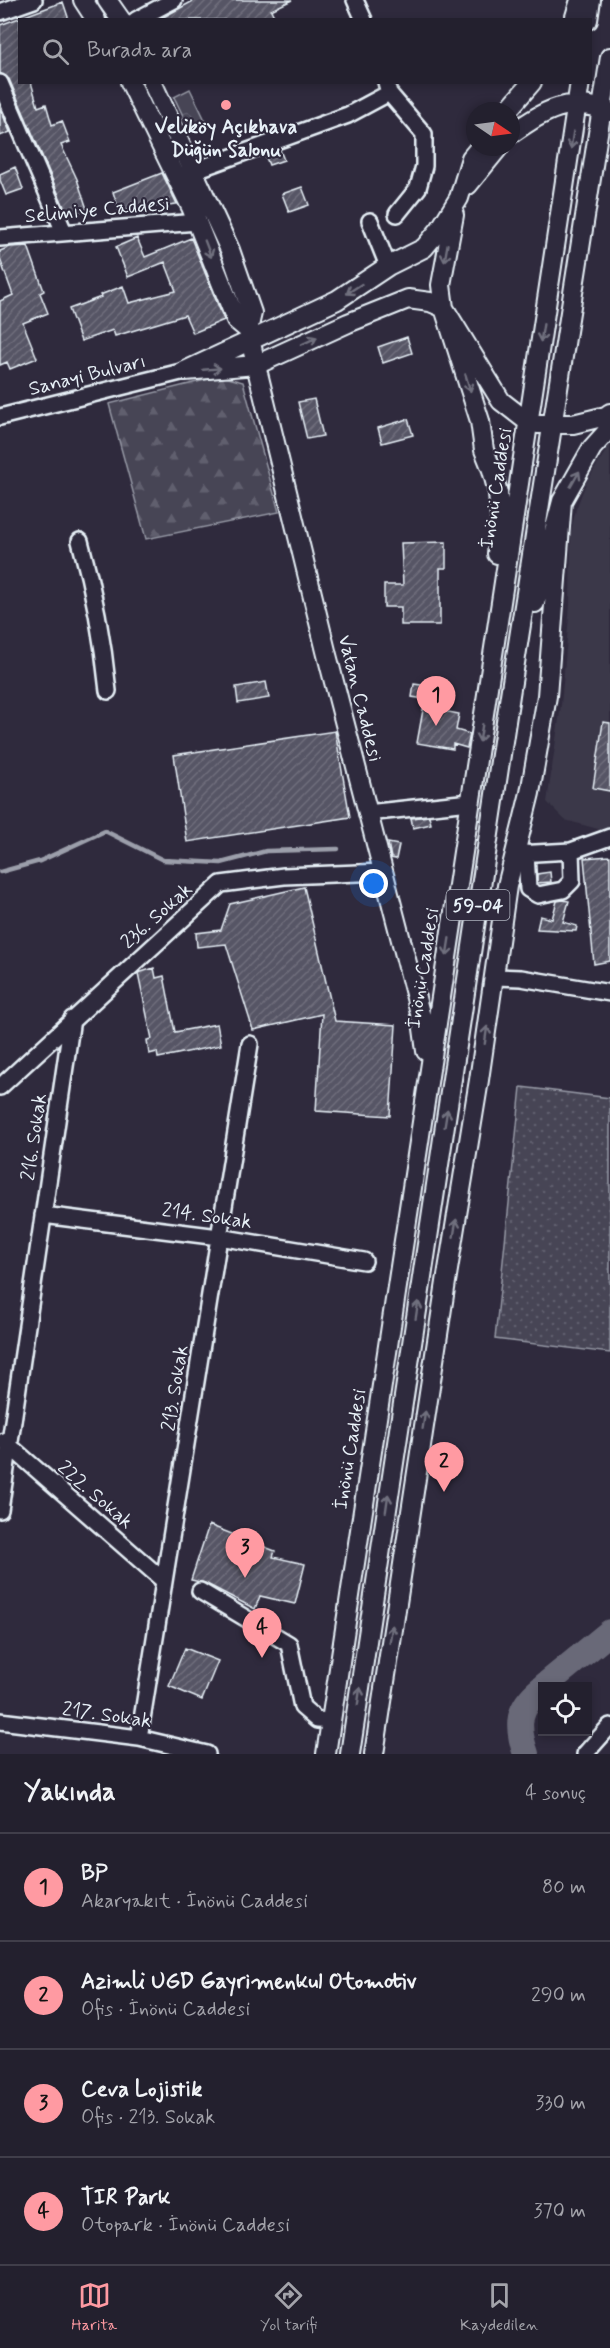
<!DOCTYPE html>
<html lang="tr">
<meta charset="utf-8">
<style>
body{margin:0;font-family:Mynerve,sans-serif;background:#2f2d3a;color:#f1f3f6}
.controls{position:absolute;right:18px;bottom:18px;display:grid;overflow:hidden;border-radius:0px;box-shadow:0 3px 9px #0003}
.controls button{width:54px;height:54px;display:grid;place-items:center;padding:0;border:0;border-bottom:2px solid #403e4a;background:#23202e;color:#f1f3f6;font:30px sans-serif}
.compass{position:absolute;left:466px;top:102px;width:54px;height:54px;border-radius:50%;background:#23202e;box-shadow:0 3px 9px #0003;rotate:103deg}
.you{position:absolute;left:374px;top:884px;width:21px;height:21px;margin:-15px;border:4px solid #fff;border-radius:50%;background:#1a73e8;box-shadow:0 0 0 9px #1a73e833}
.badge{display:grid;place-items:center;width:39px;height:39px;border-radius:50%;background:#ff9aa2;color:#111;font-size:20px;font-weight:700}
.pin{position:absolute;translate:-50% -50px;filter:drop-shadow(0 2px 3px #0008)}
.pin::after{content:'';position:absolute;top:32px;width:21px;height:18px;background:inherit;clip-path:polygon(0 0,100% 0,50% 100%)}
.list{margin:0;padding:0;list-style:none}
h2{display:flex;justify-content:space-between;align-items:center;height:78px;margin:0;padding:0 24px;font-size:26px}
h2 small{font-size:20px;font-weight:400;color:#a3a3aa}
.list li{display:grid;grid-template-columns:39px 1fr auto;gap:18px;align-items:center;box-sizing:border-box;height:108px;padding:0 24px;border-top:2px solid #403e4a}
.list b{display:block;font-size:22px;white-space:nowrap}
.list p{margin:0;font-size:20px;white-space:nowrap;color:#a3a3aa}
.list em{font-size:20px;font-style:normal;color:#a3a3aa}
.icon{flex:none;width:33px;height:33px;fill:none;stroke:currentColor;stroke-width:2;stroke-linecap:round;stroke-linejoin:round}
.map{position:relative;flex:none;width:610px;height:1754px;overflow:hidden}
.search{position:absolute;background:#23202e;box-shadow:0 3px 9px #0003;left:18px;right:18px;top:18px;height:66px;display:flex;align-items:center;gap:15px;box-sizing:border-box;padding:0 21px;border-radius:0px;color:#a3a3aa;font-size:22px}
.sheet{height:510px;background:#23202e}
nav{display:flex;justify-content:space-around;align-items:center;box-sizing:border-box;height:84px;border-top:2px solid #403e4a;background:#23202e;font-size:16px;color:#a3a3aa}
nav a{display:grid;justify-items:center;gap:3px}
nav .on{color:#ff9aa2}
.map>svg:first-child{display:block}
.built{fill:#3b3749}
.grass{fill:url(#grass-dots);stroke:#979aa6;stroke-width:1.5}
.forest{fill:url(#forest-firs);stroke:#979aa6;stroke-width:1.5}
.park{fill:url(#park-crowns);stroke:#979aa6;stroke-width:1.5}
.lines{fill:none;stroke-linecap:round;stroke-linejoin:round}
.stream{stroke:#9c9fab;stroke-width:4.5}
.river{stroke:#696978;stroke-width:26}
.building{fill:url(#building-hatch);stroke:#e8f1f8;stroke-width:1.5}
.minor-casing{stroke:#e8f1f8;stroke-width:20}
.major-casing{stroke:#e8f1f8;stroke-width:22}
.minor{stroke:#2f2a3d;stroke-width:15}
.major{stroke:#2f2a3d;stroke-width:18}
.oneway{stroke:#70707e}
.poi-dot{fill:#ff9aa2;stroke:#2f2a3d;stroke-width:2}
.labels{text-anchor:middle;stroke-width:4.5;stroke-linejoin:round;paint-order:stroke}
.shield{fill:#2f2a3d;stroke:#b0b5c0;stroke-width:1.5}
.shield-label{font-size:18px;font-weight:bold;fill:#e8f1f8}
.poi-label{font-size:20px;font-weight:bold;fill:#e8f1f8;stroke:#2f2a3d}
.street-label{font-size:20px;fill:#e8f1f8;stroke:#2f2a3d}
</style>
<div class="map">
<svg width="610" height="1754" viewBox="0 0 610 1754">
<defs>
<pattern id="grass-dots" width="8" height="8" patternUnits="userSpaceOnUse" patternTransform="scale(1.5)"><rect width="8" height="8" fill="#464455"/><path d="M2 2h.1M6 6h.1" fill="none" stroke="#615f6e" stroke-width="1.8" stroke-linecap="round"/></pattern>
<pattern id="forest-firs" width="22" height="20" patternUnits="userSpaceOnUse" patternTransform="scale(1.5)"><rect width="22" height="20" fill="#464455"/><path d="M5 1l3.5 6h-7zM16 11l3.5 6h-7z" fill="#615f6e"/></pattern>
<pattern id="park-crowns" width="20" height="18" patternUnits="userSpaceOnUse" patternTransform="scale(1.5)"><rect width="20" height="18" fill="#464455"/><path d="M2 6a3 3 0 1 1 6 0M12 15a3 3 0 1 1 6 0" fill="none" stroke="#615f6e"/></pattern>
<pattern id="building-hatch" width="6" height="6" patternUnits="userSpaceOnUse" patternTransform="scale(1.5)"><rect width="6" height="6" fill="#575565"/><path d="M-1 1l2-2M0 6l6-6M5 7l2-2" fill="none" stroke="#6f6e7c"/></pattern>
</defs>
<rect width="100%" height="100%" fill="#2f2a3d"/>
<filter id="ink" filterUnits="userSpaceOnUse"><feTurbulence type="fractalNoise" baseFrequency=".0167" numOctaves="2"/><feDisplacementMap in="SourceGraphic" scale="12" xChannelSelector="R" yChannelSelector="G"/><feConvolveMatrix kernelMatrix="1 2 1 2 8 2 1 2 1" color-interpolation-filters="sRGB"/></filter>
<g filter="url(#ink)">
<path class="built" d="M610 444V829L605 831 565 820 547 802 561 705 570 605 571 531 576 509 586 483Z"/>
<path class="grass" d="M521 1087 610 1098V1353L495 1339Z"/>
<path class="forest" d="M221 376 243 382 279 512 146 539 109 404Z"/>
<path class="park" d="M190 89 206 122 190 130 174 97Z"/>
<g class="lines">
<path class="stream" d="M0 872 40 861 105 831 163 860 221 863 266 851 338 849"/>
<path class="river" d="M544 1686 610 1632
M526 1754C516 1725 517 1708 542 1688"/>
</g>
<path class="building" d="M195 0H292L271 10 276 20H158Z
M63 2 69 20H20V82H31L38 107 46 104 52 125 62 121 70 142 61 145 77 179 87 209 68 216 9 79 0 73V25Z
M0 108 10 132 0 136Z
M270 126 273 132 258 137 255 132Z
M280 150 284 160 269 165 265 155Z
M15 167 23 189 6 195 0 180V174Z
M162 173 177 204 119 211 113 192Z
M302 187 309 205 289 212 282 194Z
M137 238 145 257 191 238 224 320 193 333 185 315 115 336 113 330 81 341 69 309 101 297 100 295 123 286 129 303 176 291 165 262 128 277 116 247Z
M28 246 44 291 40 293 48 313 23 323 37 358 10 369 7 362 0 365V301L13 295 0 259V251L10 247Z
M407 337 412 353 383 363 378 347Z
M314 399 323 436 307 439 298 402Z
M408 419 413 435 382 443 378 428Z
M446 542V568H440V625H401V607H384V585H403L401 543Z
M266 682 269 698 238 703 236 687Z
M414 684 441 688 438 710 459 714 456 730 470 734 467 748 453 744V749L417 743 425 699 412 697Z
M603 722 610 723V791L593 788Z
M335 731 350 817 187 842 174 755Z
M429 816 431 824 413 828 411 818Z
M388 843 399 845 396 859 391 858Z
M610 856V961L594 964 584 858Z
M550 872 551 882 537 883V874Z
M304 887 335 1021 396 1025 390 1116 316 1111 322 1014 253 1030 226 944 197 947 196 933 221 930 230 904Z
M563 900 569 901 563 922 577 926 576 931 537 929 540 916 552 919 557 901Z
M154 968 156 978 164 976 175 1032 217 1024 221 1045 158 1058 157 1052 149 1054 147 1040 152 1039 138 973Z
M209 1525 275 1551 273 1557 305 1564 295 1604 260 1596 255 1609 205 1583 191 1580Z
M185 1648 218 1661 202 1700 169 1686Z"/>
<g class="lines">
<g class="minor-casing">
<path id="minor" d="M355 0 364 20
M0 12 34 0
M136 20 174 0
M386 82 389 93 424 134V166L418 188 397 214
M0 83 64 232
M193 171 348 115 389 93
M370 221 388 266
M0 238 197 222
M0 417 185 371
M80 541C94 591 103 640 108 691
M367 813 470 802
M526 853 528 889 538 895 563 890 572 881 571 851
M518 854 571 851 610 837
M494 977 521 978 610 993
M0 1087 221 884 284 876 383 872
M43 1215 219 1237 364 1261
M4 1441 164 1581
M0 1510 72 1019
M200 1591 289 1644 302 1707 317 1720 331 1721
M0 1721 139 1738 207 1754
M139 1738 250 1044
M585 1754 610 1726"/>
</g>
<g class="major-casing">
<path id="major" d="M83 0 96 20
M107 0 121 20
M574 20 580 0
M588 20 591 0
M130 82 191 207 236 320 248 330
M152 82 230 250 252 313 248 330 256 365 327 655 422 1021 426 1051
M507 111 532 82
M511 134C546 110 568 95 610 112
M480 147 471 158 459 198 440 229 424 248 388 266 337 300 185 371 256 365 348 323 408 299 430 302 444 308 480 421 484 450 492 470 498 493 500 519 497 554
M468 185 499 147
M454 215 441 285 444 308 501 401 528 422 538 424H573L606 416 610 413
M535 603 562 501 592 448 610 428
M326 1754 580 82
M350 1754 510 695 610 57
M374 1754 446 1282 479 1080 507 886 530 793 547 696 562 501"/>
</g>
<use href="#minor" class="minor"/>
<use href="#major" class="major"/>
</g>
<defs><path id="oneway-shaft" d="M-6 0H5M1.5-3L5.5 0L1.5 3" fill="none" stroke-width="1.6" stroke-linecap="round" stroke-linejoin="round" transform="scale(1.5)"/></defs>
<g class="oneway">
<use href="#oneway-shaft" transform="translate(572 140) rotate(99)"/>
<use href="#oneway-shaft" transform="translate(208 249) rotate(69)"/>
<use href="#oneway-shaft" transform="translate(446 253) rotate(100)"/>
<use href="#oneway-shaft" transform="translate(354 289) rotate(147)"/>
<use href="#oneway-shaft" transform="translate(542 333) rotate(99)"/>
<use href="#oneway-shaft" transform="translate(309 341) rotate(-25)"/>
<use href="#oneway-shaft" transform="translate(212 369) rotate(-5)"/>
<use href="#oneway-shaft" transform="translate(468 383) rotate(73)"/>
<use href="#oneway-shaft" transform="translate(575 479) rotate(-60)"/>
<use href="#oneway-shaft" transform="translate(481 733) rotate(99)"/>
<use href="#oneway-shaft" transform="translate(448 947) rotate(99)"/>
<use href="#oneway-shaft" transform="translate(486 1035) rotate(-82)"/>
<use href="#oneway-shaft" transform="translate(446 1118) rotate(-81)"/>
<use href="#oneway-shaft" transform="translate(455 1228) rotate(-81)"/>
<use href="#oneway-shaft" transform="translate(417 1310) rotate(-81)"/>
<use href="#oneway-shaft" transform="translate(424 1420) rotate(-81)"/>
<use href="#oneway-shaft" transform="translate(387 1503) rotate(-82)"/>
<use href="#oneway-shaft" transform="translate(391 1634) rotate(-81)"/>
<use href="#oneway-shaft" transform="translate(359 1696) rotate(-82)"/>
</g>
</g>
<circle class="poi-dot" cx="226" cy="105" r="6"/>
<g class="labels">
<rect class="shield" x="446.5" y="890" width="63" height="30" rx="4.5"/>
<g class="shield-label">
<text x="478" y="911">59-04</text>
</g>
<g class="poi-label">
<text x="226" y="133">Veliköy Açıkhava<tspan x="226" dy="23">Düğün Salonu</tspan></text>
</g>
<g class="street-label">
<text transform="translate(97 209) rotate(-5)" y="7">Selimiye Caddesi</text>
<text transform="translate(87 374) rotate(-14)" y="7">Sanayi Bulvarı</text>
<text transform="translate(495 488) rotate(-81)" y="7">İnönü Caddesi</text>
<text transform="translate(361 698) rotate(76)" y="7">Vatan Caddesi</text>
<text transform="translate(156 915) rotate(-42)" y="7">236. Sokak</text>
<text transform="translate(422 968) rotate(-81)" y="7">İnönü Caddesi</text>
<text transform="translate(33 1137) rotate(-82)" y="7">216. Sokak</text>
<text transform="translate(207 1215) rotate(8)" y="7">214. Sokak</text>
<text transform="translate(174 1388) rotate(-81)" y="7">213. Sokak</text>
<text transform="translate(349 1449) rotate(-81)" y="7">İnönü Caddesi</text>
<text transform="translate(96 1494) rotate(41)" y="7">222. Sokak</text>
<text transform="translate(107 1714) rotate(8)" y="7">217. Sokak</text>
</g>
</g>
</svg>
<div class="controls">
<button><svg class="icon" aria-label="locate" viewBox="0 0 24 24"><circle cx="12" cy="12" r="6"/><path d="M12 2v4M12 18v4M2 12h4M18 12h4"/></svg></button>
</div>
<svg class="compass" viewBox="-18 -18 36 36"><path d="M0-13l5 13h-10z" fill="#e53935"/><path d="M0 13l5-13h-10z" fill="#a3a3aa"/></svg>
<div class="you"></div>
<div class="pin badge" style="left:436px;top:726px">1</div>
<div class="pin badge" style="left:444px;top:1492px">2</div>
<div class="pin badge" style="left:245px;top:1578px">3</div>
<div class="pin badge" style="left:262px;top:1658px">4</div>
<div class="search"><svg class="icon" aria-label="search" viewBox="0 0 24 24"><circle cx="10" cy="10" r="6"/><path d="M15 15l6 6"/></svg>Burada ara</div>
</div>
<section class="sheet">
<h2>Yakında<small>4 sonuç</small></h2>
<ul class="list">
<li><span class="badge">1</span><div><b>BP</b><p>Akaryakıt · İnönü Caddesi</p></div><em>80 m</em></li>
<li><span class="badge">2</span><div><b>Azimli UGD Gayrimenkul Otomotiv</b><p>Ofis · İnönü Caddesi</p></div><em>290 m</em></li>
<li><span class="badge">3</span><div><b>Ceva Lojistik</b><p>Ofis · 213. Sokak</p></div><em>330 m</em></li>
<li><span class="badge">4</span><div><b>TIR Park</b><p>Otopark · İnönü Caddesi</p></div><em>370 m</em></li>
</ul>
</section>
<nav>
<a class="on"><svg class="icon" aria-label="map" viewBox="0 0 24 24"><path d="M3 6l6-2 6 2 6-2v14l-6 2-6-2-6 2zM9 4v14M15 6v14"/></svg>Harita</a>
<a><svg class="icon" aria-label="directions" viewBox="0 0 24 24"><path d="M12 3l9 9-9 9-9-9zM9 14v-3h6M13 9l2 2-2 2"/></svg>Yol tarifi</a>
<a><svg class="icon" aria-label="saved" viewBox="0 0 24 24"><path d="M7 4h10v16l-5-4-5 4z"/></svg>Kaydedilen</a>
</nav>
